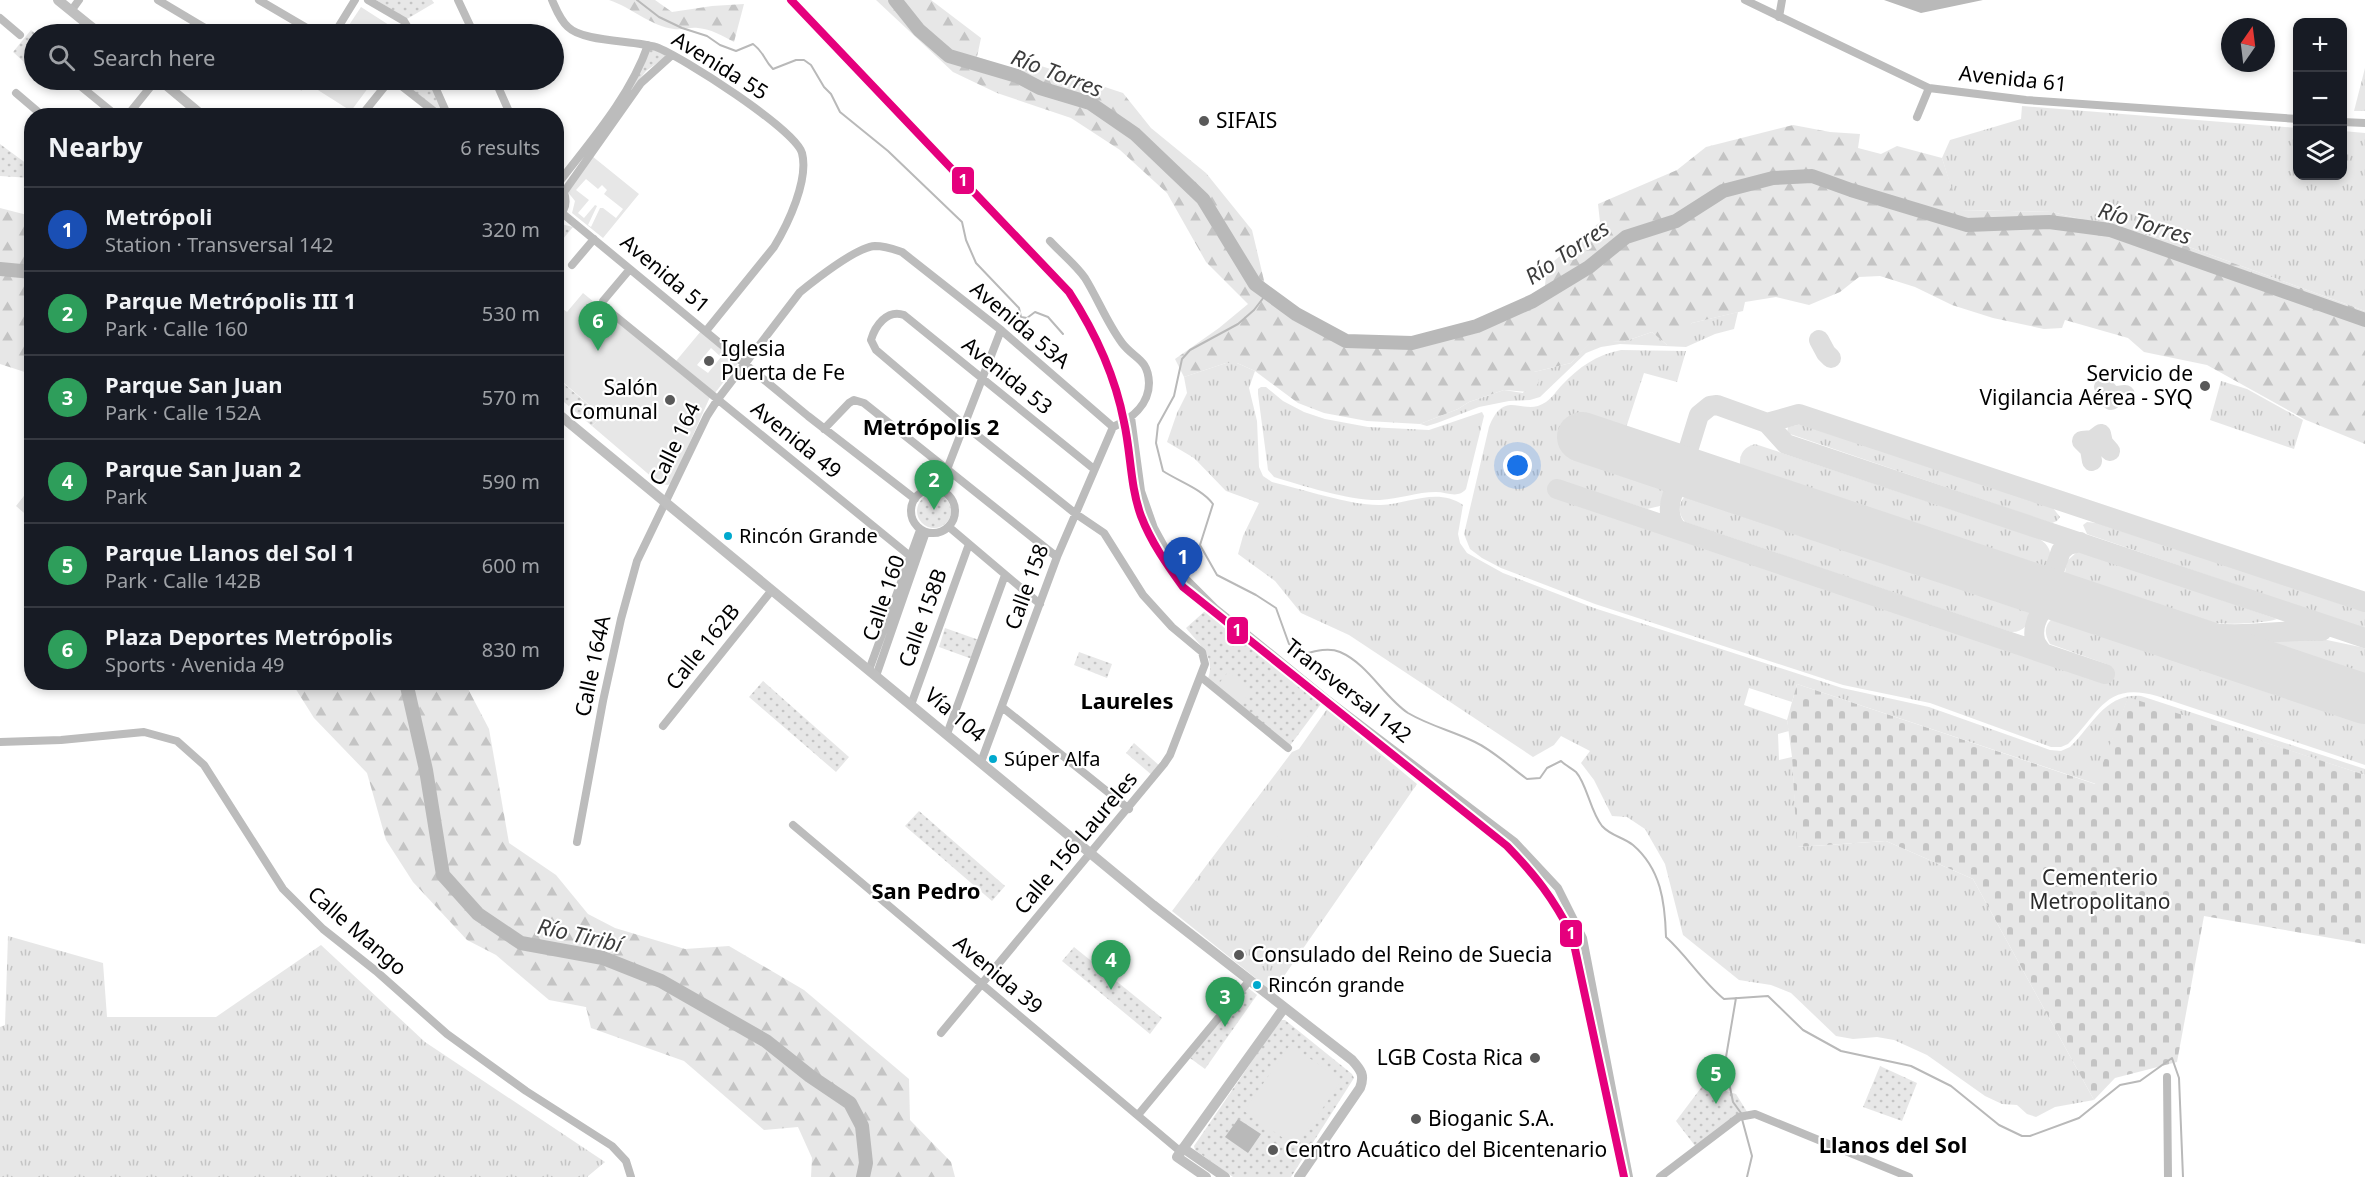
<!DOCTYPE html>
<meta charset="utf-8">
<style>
body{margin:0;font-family:"Noto Sans",sans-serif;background:#20242c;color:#f1f3f6}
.controls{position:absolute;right:18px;top:18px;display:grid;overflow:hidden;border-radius:12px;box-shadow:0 3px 9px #0003}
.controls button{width:54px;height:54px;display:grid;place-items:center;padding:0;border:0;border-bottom:2px solid #363941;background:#171b24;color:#f1f3f6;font:30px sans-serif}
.compass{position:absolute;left:2221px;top:18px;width:54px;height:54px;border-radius:50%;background:#171b24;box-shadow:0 3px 9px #0003;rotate:14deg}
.you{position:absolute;left:1518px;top:466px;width:21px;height:21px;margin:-15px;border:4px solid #fff;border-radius:50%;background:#1a73e8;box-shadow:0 0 0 9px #1a73e833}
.badge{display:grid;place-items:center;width:39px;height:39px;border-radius:50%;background:#adaeaf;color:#fff;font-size:20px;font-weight:700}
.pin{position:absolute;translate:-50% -50px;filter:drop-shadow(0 2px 3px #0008)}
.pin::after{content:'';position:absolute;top:32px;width:21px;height:18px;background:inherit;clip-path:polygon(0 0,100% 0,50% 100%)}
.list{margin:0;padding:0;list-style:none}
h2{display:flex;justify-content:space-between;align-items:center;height:78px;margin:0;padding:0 24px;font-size:26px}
h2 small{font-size:20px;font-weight:400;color:#9ea1a6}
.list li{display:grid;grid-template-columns:39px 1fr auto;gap:18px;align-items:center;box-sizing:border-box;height:84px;padding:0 24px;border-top:2px solid #363941}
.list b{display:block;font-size:22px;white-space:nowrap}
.list p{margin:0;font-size:20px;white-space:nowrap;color:#9ea1a6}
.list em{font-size:20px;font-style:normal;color:#9ea1a6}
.icon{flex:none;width:33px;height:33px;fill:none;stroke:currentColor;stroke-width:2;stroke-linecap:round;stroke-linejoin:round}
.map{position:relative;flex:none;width:2365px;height:1177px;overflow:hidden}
.search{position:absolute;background:#171b24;box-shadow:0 3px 9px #0003;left:24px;top:24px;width:540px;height:66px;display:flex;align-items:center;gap:15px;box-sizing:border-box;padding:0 21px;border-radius:33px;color:#9ea1a6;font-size:22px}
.panel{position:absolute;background:#171b24;box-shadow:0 3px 9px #0003;left:24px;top:108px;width:540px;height:582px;border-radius:24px}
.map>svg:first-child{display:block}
.grass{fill:url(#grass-tufts)}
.forest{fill:url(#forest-firs)}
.cemetery{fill:url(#cemetery-stones)}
.park{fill:url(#park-dots)}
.garden{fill:#e7e7e7;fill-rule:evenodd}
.water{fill:#b9b9b9}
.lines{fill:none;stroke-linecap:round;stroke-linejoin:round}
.stream{stroke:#b9b9b9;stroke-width:2}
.river{stroke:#b9b9b9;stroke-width:14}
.taxiway{stroke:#dedede;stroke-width:20}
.runway{stroke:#dedede;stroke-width:50}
.minor{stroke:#bcbcbc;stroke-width:8}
.secondary{stroke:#bfbfbf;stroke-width:10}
.rail-1-casing{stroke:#fff;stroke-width:12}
.rail-1{stroke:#e5007d;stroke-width:8}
.poi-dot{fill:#595959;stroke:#fff;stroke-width:2}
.bus-dot{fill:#00a9ce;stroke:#fff;stroke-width:2}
.labels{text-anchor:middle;stroke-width:4.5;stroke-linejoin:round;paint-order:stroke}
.bus-label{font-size:20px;fill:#000;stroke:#fff;text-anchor:start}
.street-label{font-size:21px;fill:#000;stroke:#fff}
.poi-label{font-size:21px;fill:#000;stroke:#fff;text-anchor:start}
.park-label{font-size:21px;fill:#2b2b2b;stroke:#fff}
.water-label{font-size:22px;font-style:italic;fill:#3c3c3c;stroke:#fff}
.neighbourhood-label{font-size:22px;font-weight:bold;fill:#000;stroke:#fff}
.line-badge{stroke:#fff;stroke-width:2}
.badge-label{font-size:16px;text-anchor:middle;font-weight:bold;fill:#fff}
</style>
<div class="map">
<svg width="2365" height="1177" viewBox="0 0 2365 1177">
<defs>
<pattern id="grass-tufts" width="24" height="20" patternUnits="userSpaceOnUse" patternTransform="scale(1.5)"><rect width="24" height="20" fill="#e7e7e7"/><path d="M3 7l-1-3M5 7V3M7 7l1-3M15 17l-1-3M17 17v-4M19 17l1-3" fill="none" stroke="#c4c4c4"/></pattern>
<pattern id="forest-firs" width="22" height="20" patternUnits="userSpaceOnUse" patternTransform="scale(1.5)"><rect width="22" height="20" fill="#e7e7e7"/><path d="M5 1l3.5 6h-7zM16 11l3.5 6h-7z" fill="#c4c4c4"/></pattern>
<pattern id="cemetery-stones" width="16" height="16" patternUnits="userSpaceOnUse" patternTransform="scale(1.5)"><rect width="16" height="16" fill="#e7e7e7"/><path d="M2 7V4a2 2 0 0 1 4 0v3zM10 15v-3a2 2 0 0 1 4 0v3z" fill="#c4c4c4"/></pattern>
<pattern id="park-dots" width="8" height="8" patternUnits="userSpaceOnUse" patternTransform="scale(1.5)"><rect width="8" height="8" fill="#e7e7e7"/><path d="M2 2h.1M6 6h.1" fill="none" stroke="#c4c4c4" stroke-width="1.8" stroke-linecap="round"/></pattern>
</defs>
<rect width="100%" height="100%" fill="#fff"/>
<path class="grass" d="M2365 68V111H2354Z
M2022 106 2297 128 2298 176H2342L2343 131 2365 133V311L2181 244 2052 212 1958 210 1942 158 1950 140 2021 119Z
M1738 312 1734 329 1715 334 1686 347 1620 344 1601 347 1586 353 1540 397 1530 400 1509 401 1479 407 1437 423 1427 426 1420 424 1458 409 1469 402 1504 390 1523 393 1534 372 1571 363 1593 339 1623 342 1652 332 1667 345 1692 323Z
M1621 350 1686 351 1677 382 1644 373 1624 434 1572 418 1565 447 1662 480C1666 490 1665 497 1660 506L1647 509 1561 481 1555 494 1556 496 2104 680 2109 665 2050 644C2043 632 2045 624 2055 616L2064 614 2365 715V765L2157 696C2105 681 2100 713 2068 744L2061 747H2051L1930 703 1843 685 1595 604 1501 568 1482 558 1470 549 1464 534 1489 427C1505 386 1523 418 1546 402 1552 398 1557 390 1562 385 1579 367 1596 355 1621 350Z
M1226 363H1237L1255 371 1249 388 1257 421 1259 467 1263 476 1272 482C1302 489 1352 506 1381 505 1409 504 1437 487 1463 505L1458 534 1460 543 1467 553 1503 573 1594 608 1842 688 1929 707 2050 750 2061 751 2070 747C2093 725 2105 693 2141 696L2365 769V775L2128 698 2096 784 1797 684 1792 702 1749 688 1744 705 1787 720 1789 731 1778 734 1779 760 1792 757 1798 847 1886 841 1973 879 2094 1100 2055 1107 2036 1117 2027 1114 2017 1105 2002 1104 1985 1096 1927 1055 1894 1040 1877 1037 1853 1039 1836 1036 1791 993 1771 985 1739 980 1683 935 1665 864 1645 829 1627 817 1612 816 1594 780 1581 763 1590 751 1561 736 1554 745 1533 757 1349 635 1301 613 1275 581 1238 554 1243 536 1259 503 1226 491 1194 458 1167 442 1177 413 1187 393 1184 377Z
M2221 381 2247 389 2303 420 2294 449 2210 420Z
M1261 387H1266L1283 401 1304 412 1325 419 1368 427 1429 430 1482 412 1484 416 1466 489C1458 499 1447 492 1436 492 1417 492 1399 499 1380 500 1351 501 1303 486 1274 477L1268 470 1258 394V389Z
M1802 424 1845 436 2048 503 2047 506 2053 508 2060 517 2057 521 2052 523 2045 521 1787 433 1788 427Z
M1755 444 2037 538C2058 547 2053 572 2030 570L1748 475 1740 466C1739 454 1744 447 1755 444Z
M1692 491 2020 599C2039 608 2030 633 2011 632L1685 522C1675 511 1680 497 1692 491Z
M2099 520 2365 608V629L2087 534 2083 525 2087 522 2097 523Z
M2077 552 2089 554 2277 619C2269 622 2259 622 2249 623 2191 628 2137 606 2082 587L2070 583 2065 573 2067 561Z
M2304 639 2327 640 2365 648V681L2254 644Z
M1327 709 1417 784 1273 992 1172 911 1292 752 1299 749Z
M8 936 103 963 107 1017H216L321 945 425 1042 605 1162 587 1177H0V1027L5 1025Z"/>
<path class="forest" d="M609 0H655L672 12 712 6 744 4 734 42C723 36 711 29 698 28 690 27 682 30 674 29 650 26 631 7 609 0Z
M876 0H931L981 38 977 57 1018 71 1026 61 1123 93 1151 128 1206 173 1252 230 1267 293 1296 314 1346 341 1412 343 1477 326 1544 294 1547 267 1600 222 1598 204 1677 170 1706 147 1793 125 1830 132 1860 134 1858 148 1881 154 1897 146 1942 158 1959 210 2052 212 2181 244 2365 311V444L2306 420 2207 365 2144 352 2128 338 2065 320 2062 328 2044 329 1993 318 1952 305 1915 287 1880 276 1859 277 1840 292 1809 305 1776 297 1745 302 1743 311 1692 323 1677 345H1667L1652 332 1623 342 1593 340 1571 363 1534 372 1539 381 1536 388 1531 392 1504 390 1469 402 1458 409 1420 424 1367 421 1324 413 1298 403 1255 371 1237 363H1226L1184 377 1175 359 1219 328 1248 304 1206 262 1167 193 1120 150 1071 118 997 93 953 72Z
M0 208 31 216V374L0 364Z
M292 683H465L489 729 509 843 556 875 588 914 615 928 685 949 729 946 804 990 909 1079 910 1120 951 1162 955 1177H811L812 1158 798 1127 764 1130 684 1061 591 1028 586 1007 549 1000 496 955 467 940 413 882 386 840 367 773 314 718Z"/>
<path class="cemetery" d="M1797 684 2095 784 2128 697 2365 775V944L2204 916 2177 1062 2115 1078 2094 1100 1973 879 1886 841 1797 847 1792 757 1787 720Z"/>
<path class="park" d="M376 0H432L434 3 407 19Z
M31 30 36 34 34 71 13 52Z
M649 47 667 56 646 71 633 88 630 87Z
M399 80H428L445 115Z
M0 144 31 167V178L0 176Z
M557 223 573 227 557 246Z
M556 377 602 416 592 426 557 396Z
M917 511a17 17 0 1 1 34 0a17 17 0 1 1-34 0Z
M1205 611 1321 704 1289 747 1207 681C1217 657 1201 647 1186 628Z
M945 628 979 640 972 659 939 647Z
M1079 652 1112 664 1107 678 1074 665Z
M763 681 849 757 836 772 749 697Z
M1134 743 1161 767 1153 776 1126 753Z
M919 811 1005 886 992 901 905 826Z
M1074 947 1162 1018 1150 1034 1062 961Z
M1247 987 1257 995 1205 1069 1190 1058Z
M1280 1020H1285L1352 1074 1354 1078 1291 1177H1233L1195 1150 1194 1146Z
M1880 1066 1917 1083 1902 1121 1863 1107Z
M1716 1068 1722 1072 1726 1091 1736 1094 1749 1115H1745L1699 1151 1676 1121Z"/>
<path class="garden" d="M361 7 403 34H343Z
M313 80H374L351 111 310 85Z
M592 156 639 194 603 238 572 213 575 201 567 191ZM586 179 598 189 602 185 607 190 604 194 623 209 616 218 603 208H600L591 227 588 225 597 206 595 205 584 218 578 213 589 200 576 190Z
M583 293 710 397 672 482 668 485 660 484 592 426 602 416 557 377 558 323 556 304 567 312Z
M701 331 739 362 715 393 676 361ZM711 348 721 357 708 373 697 365Z
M31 487V519L16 506Z
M1228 672 1251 690 1240 704 1217 686Z
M1279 815 1309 834 1298 850 1269 831Z
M1290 1045 1342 1080 1296 1147 1244 1111Z"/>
<path class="water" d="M1884 0H1983L1921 13Z
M1238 1119 1261 1134 1248 1153 1225 1137Z"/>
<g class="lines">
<path class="stream" d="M637 0 659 17 682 28 707 36 720 45 736 51 753 44C765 53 763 59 773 69L796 60H804L811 65 824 87 831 94 840 112 888 151 962 222 966 240 976 263 1019 308 1021 317 1027 318 1035 312 1048 317 1063 334
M1267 293 1254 310 1238 324 1190 350 1182 359 1174 396 1158 425 1156 443 1163 471C1180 482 1202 489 1213 504L1200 545 1217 575 1256 595 1276 608 1289 644 1304 654C1315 651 1329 647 1340 652 1368 664 1384 697 1408 713 1430 726 1453 731 1475 742 1494 751 1510 767 1527 779L1540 778 1547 768 1561 761C1565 765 1571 768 1576 772 1587 784 1590 811 1602 826 1611 836 1623 837 1633 845 1661 869 1665 902 1666 937 1688 957 1702 981 1724 999L1768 996 1803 1030 1841 1051 1911 1066 1951 1086 1999 1125 2022 1136H2030L2079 1118 2120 1085 2140 1081 2172 1058 2179 1078 2183 1177
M1736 998 1725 1063 1733 1102 1741 1113
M1742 1119 1752 1156 1747 1177"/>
<path class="river" d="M895 0 919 30 949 56 1017 76 1040 88 1090 103 1135 134 1203 199 1255 284 1296 314 1346 341 1412 343 1477 326 1533 301 1589 267 1626 237 1676 221 1723 191 1773 178 1812 176 1851 190 1967 225 2049 222 2110 230 2365 320
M0 269 32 272
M406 682 426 770 443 875 478 914 521 943 603 958 661 981 766 1041 810 1076 850 1103 862 1126 866 1163 863 1177"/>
<path class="taxiway" d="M1819 340 1826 353 1831 358
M2104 387 2109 393 2111 400 2117 396 2125 395
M1767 423 1799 414 2365 602
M2082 441 2093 440 2101 434 2103 443 2110 451
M2082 441 2090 449 2092 461
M1666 465 1675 475 1676 485
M1699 476 1690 469 1686 457 1699 415 1710 406 1717 405 1767 423 1786 444 2365 638
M1557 489 2105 674
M1677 529C1661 512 1673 474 1699 476
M2063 598 2054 589 2052 577 2061 551 2068 545 2080 542
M2042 609 2040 596 2033 588 2045 584 2052 577
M2143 625C2177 631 2210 635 2244 634 2271 633 2296 630 2322 631
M2043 653C2040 649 2036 645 2035 640 2031 624 2044 597 2063 598
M2241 658C2236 648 2236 641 2246 634"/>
<path class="runway" d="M1582 437 2365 699"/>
<path class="minor" d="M158 0 215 34
M259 0 317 34
M368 0 404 21 412 34
M458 0 474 34
M552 0C556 9 560 20 568 27 583 42 633 40 656 47 681 56 795 129 802 153 809 180 788 224 774 247L706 331
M1745 0 1929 88 2026 100 2298 119
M71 11 79 0
M1779 17 1782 0
M0 18 20 35
M334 34 355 0
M73 80 117 116
M290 80 301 86
M394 80 440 116
M432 80 448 116
M495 80 511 116
M16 93 43 116
M127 116 156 80
M361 116 390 80
M1917 117 1929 88
M2342 122 2365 123
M556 186C589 143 630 97 648 45
M564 192 641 83 672 55
M562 213 808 416 915 499
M556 217C567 211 567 202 564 192L560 189
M1050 241C1061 253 1076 265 1085 278 1098 299 1107 323 1122 343 1134 359 1148 358 1149 383 1149 405 1131 419 1113 427
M572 265 594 239
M630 269 603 301V306L910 556
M1131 417 1141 491 1154 528 1177 570 1215 608 1328 700 1515 842 1558 888 1583 938 1629 1177
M824 429 849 403 854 400 864 403 1057 557
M911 511a22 22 0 1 1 44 0a22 22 0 1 1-44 0Z
M939 490 1001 330
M949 527 1040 604
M869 670 920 530
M876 676 926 532
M1201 677 1288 748
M911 705 969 544
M1002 707 1129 809
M663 726 772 590
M947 734 1005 575
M0 742 61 740 144 732 177 741 204 765 283 889 323 929 376 971 447 1034 526 1091 612 1146 626 1161 631 1177
M981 762 1057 557 1113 427
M793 825 1181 1152
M577 842 603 701 621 619 637 561 707 416 718 399 800 292C815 280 856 247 875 246 885 246 893 249 902 252L1001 330 1113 427
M941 1033 1164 764 1170 755 1205 664 1202 652 1172 627 1143 595 1104 533 1076 514 963 424 876 350 871 340C875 326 887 309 904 315L1094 469
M2167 1077 2168 1177
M1138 1115 1249 981
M1660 1177 1739 1117 1755 1114 1909 1177"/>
<path class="secondary" d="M58 0 100 34
M160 80 203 116
M556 412 1153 905 1352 1060C1361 1070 1365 1075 1360 1088L1299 1177
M1183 1148 1225 1177
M1206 1177 1177 1157 1284 1008"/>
<g class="rail-1-casing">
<path id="rail-1" d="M791 0 1069 292C1095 332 1115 375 1124 422 1131 453 1130 486 1141 516 1151 542 1167 565 1183 587L1507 846C1536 876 1553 898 1572 935L1624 1177"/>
</g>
<use href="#rail-1" class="rail-1"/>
</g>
<g class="poi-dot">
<circle cx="1204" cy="121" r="6"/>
<circle cx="709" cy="361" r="6"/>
<circle cx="2205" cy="386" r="6"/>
<circle cx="670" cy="400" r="6"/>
<circle cx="1239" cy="955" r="6"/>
<circle cx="1535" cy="1058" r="6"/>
<circle cx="1416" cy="1119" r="6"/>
<circle cx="1273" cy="1150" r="6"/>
</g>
<g class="bus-dot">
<circle cx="728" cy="536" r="5"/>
<circle cx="993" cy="759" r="5"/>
<circle cx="1257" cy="985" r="5"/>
</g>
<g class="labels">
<g class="bus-label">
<text x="739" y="543">Rincón Grande</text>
<text x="1004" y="766">Súper Alfa</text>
<text x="1268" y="992">Rincón grande</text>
</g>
<g class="street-label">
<text transform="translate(720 66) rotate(32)" y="7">Avenida 55</text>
<text transform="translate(2013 79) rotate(6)" y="7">Avenida 61</text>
<text transform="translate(665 274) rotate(40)" y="7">Avenida 51</text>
<text transform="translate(1020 325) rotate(40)" y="7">Avenida 53A</text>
<text transform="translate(1007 376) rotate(39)" y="7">Avenida 53</text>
<text transform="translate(796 440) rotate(39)" y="7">Avenida 49</text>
<text transform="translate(675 444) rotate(-64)" y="7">Calle 164</text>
<text transform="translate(1027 587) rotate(-70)" y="7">Calle 158</text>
<text transform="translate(884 598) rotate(-71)" y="7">Calle 160</text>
<text transform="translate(923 618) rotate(-70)" y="7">Calle 158B</text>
<text transform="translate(703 647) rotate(-51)" y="7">Calle 162B</text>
<text transform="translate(593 666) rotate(-78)" y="7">Calle 164A</text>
<text transform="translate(1348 691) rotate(38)" y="7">Transversal 142</text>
<text transform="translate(955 715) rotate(40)" y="7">Vía 104</text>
<text transform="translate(1076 843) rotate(-50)" y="7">Calle 156 Laureles</text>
<text transform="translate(357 931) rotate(41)" y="7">Calle Mango</text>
<text transform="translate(998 975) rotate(40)" y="7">Avenida 39</text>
</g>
<g class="poi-label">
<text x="1216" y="128">SIFAIS</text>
<text x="721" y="356">Iglesia<tspan x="721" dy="24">Puerta de Fe</tspan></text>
<text x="2193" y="381" text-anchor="end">Servicio de<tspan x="2193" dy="24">Vigilancia Aérea - SYQ</tspan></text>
<text x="658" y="395" text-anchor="end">Salón<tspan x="658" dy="24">Comunal</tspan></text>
<text x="1251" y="962">Consulado del Reino de Suecia</text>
<text x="1523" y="1065" text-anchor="end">LGB Costa Rica</text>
<text x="1428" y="1126">Bioganic S.A.</text>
<text x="1285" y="1157">Centro Acuático del Bicentenario</text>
</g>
<g class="park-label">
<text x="2100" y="885">Cementerio<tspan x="2100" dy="24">Metropolitano</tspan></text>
</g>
<g class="water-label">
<text transform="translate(1057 73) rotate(21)" y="8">Río Torres</text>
<text transform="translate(2145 223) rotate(17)" y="8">Río Torres</text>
<text transform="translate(1567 252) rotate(-34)" y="8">Río Torres</text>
<text transform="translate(580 935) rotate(13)" y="8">Río Tiribí</text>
</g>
<g class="neighbourhood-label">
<text x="931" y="435">Metrópolis 2</text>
<text x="1127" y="709">Laureles</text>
<text x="926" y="899">San Pedro</text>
<text x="1893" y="1153">Llanos del Sol</text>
</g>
</g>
<g class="line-badge">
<rect x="951" y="166" width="24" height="29" rx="6" fill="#e5007d"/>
<rect x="1226" y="616" width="23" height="29" rx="6" fill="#e5007d"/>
<rect x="1559" y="919" width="24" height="29" rx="6" fill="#e5007d"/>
</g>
<g class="badge-label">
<text x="963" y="186">1</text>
<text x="1237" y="636">1</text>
<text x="1571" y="939">1</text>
</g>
</svg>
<div class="controls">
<button>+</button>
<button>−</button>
<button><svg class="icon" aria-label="layers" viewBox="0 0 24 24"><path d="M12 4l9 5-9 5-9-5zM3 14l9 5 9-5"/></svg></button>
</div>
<svg class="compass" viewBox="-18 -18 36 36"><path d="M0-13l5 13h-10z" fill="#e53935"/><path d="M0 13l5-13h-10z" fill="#9ea1a6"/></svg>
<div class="you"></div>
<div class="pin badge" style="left:1183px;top:587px;background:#1a4fb4">1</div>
<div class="pin badge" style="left:934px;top:510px;background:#2e9e5b">2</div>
<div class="pin badge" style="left:1225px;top:1027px;background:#2e9e5b">3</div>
<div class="pin badge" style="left:1111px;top:990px;background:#2e9e5b">4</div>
<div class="pin badge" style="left:1716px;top:1104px;background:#2e9e5b">5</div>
<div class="pin badge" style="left:598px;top:351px;background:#2e9e5b">6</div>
<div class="search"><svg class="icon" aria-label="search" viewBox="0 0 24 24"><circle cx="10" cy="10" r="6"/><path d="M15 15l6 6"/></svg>Search here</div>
<section class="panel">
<h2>Nearby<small>6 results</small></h2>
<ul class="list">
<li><span class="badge" style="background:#1a4fb4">1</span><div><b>Metrópoli</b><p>Station · Transversal 142</p></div><em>320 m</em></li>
<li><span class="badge" style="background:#2e9e5b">2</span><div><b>Parque Metrópolis III 1</b><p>Park · Calle 160</p></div><em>530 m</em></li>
<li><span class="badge" style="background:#2e9e5b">3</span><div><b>Parque San Juan</b><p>Park · Calle 152A</p></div><em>570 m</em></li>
<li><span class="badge" style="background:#2e9e5b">4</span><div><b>Parque San Juan 2</b><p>Park</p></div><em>590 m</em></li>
<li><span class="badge" style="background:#2e9e5b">5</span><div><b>Parque Llanos del Sol 1</b><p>Park · Calle 142B</p></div><em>600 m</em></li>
<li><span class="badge" style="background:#2e9e5b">6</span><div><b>Plaza Deportes Metrópolis</b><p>Sports · Avenida 49</p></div><em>830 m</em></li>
</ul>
</section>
</div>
